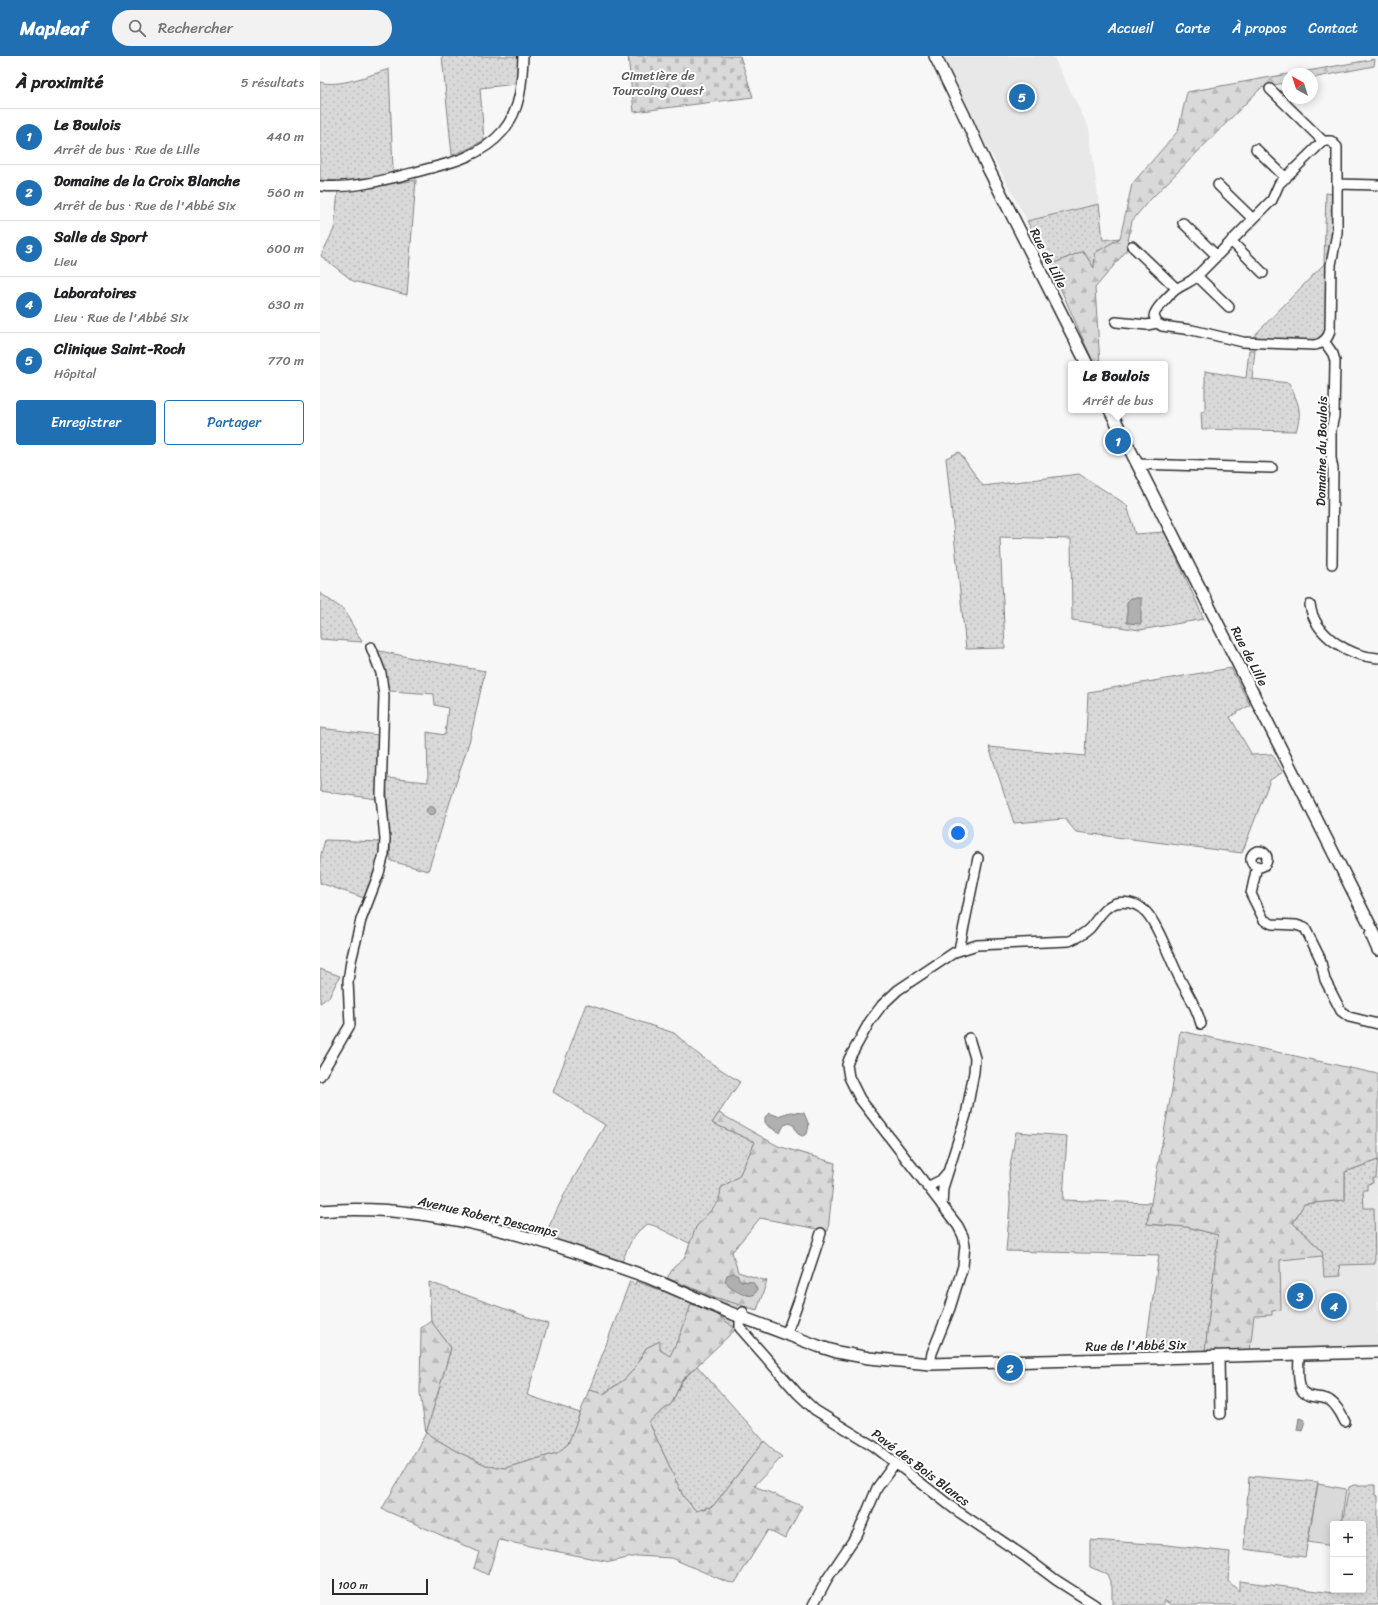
<!DOCTYPE html>
<html lang="fr">
<meta charset="utf-8">
<style>
body{margin:0;font-family:Sriracha,sans-serif;background:#f2f2f2;color:#202124}
.controls{position:absolute;right:12px;bottom:12px;display:grid;overflow:hidden;border-radius:4px;box-shadow:0 2px 10px #0003}
.controls button{width:36px;height:36px;display:grid;place-items:center;padding:0;border:0;border-bottom:1px solid #e0e0e0;background:#fff;color:#202124;font:20px sans-serif}
.compass{position:absolute;left:962px;top:12px;width:36px;height:36px;border-radius:50%;background:#fff;box-shadow:0 2px 10px #0003;rotate:321deg}
.scale{position:absolute;left:12px;bottom:10px;width:96px;box-sizing:border-box;padding-left:4px;border:2px solid #2b2b2b;border-top:0;font-size:11px;line-height:14px;white-space:nowrap;color:#2b2b2b;-webkit-text-stroke:3px #fff;paint-order:stroke}
.you{position:absolute;left:638px;top:777px;width:14px;height:14px;margin:-10px;border:3px solid #fff;border-radius:50%;background:#1a73e8;box-shadow:0 0 0 6px #1a73e833}
.badge{display:grid;place-items:center;width:26px;height:26px;border-radius:50%;background:#1f6fb2;color:#fff;font-size:13px;font-weight:700}
.pin{position:absolute;translate:-50% -50%;border:2px solid #fff;box-shadow:0 1px 4px #0006}
.popup{position:absolute;left:748px;top:305px;width:100px;height:52px;box-sizing:border-box;display:grid;place-content:center;border-radius:4px;background:#fff;filter:drop-shadow(0 1px 3px #0005);font-size:13px;white-space:nowrap;color:#757577}
.popup b{font-size:15px;color:#202124}
.popup::after{content:'';position:absolute;left:50%;top:100%;margin-left:-8px;border:8px solid transparent;border-top-color:#fff}
.list{margin:0;padding:0;list-style:none}
h2{display:flex;justify-content:space-between;align-items:center;height:52px;margin:0;padding:0 16px;font-size:17px}
h2 small{font-size:13px;font-weight:400;color:#757577}
.list li{display:grid;grid-template-columns:26px 1fr auto;gap:12px;align-items:center;box-sizing:border-box;height:56px;padding:0 16px;border-top:1px solid #e0e0e0}
.list b{display:block;font-size:15px;white-space:nowrap}
.list p{margin:0;font-size:13px;white-space:nowrap;color:#757577}
.list em{font-size:13px;font-style:normal;color:#757577}
.actions{display:flex;gap:8px;padding:12px 16px}
.actions a{flex:1;padding:9px 0;border:1px solid #1f6fb2;border-radius:4px;text-align:center;font-size:14px;color:#1f6fb2}
.actions .main{background:#1f6fb2;color:#fff}
.icon{flex:none;width:22px;height:22px;fill:none;stroke:currentColor;stroke-width:2;stroke-linecap:round;stroke-linejoin:round}
.map{position:relative;flex:none;width:1058px;height:1549px;overflow:hidden}
header{display:flex;align-items:center;gap:24px;box-sizing:border-box;height:56px;padding:0 20px;background:#1f6fb2;color:#fff}
header strong{font-size:19px}
nav{display:flex;gap:22px;margin-inline-start:auto;font-size:14px}
.search{width:280px;height:36px;background:#f2f2f2;display:flex;align-items:center;gap:10px;box-sizing:border-box;padding:0 14px;border-radius:22px;color:#757577;font-size:15px}
main{display:flex}
aside{flex:1;background:#fff}
.map>svg:first-child{display:block}
.built{fill:#e8e8e8}
.grass{fill:url(#grass-dots);stroke:#828282}
.forest{fill:url(#forest-firs);stroke:#828282}
.cemetery{fill:url(#cemetery-stones);stroke:#828282}
.pitch{fill:#d9d9d9;stroke:#828282}
.water{fill:#b0b0b0;stroke:#7b7b7b}
.lines{fill:none;stroke-linecap:round;stroke-linejoin:round}
.minor-casing{stroke:#2b2b2b;stroke-width:12}
.major-casing{stroke:#2b2b2b;stroke-width:14}
.minor{stroke:#fff;stroke-width:9}
.major{stroke:#fff;stroke-width:11}
.labels{text-anchor:middle;stroke-width:4;stroke-linejoin:round;paint-order:stroke}
.park-label{font-size:13px;fill:#565656;stroke:#fff}
.street-label{font-size:13px;fill:#2b2b2b;stroke:#fff}
</style>
<header>
<strong>Mapleaf</strong>
<div class="search"><svg class="icon" aria-label="search" viewBox="0 0 24 24"><circle cx="10" cy="10" r="6"/><path d="M15 15l6 6"/></svg>Rechercher</div>
<nav><a>Accueil</a><a>Carte</a><a>À propos</a><a>Contact</a></nav>
</header>
<main>
<aside>
<h2>À proximité<small>5 résultats</small></h2>
<ul class="list">
<li><span class="badge">1</span><div><b>Le Boulois</b><p>Arrêt de bus · Rue de Lille</p></div><em>440 m</em></li>
<li><span class="badge">2</span><div><b>Domaine de la Croix Blanche</b><p>Arrêt de bus · Rue de l'Abbé Six</p></div><em>560 m</em></li>
<li><span class="badge">3</span><div><b>Salle de Sport</b><p>Lieu</p></div><em>600 m</em></li>
<li><span class="badge">4</span><div><b>Laboratoires</b><p>Lieu · Rue de l'Abbé Six</p></div><em>630 m</em></li>
<li><span class="badge">5</span><div><b>Clinique Saint-Roch</b><p>Hôpital</p></div><em>770 m</em></li>
</ul>
<div class="actions"><a class="main">Enregistrer</a><a>Partager</a></div>
</aside>
<div class="map">
<svg width="1058" height="1549" viewBox="0 0 1058 1549">
<defs>
<pattern id="grass-dots" width="8" height="8" patternUnits="userSpaceOnUse"><rect width="8" height="8" fill="#d9d9d9"/><path d="M2 2h.1M6 6h.1" fill="none" stroke="#bababa" stroke-width="1.8" stroke-linecap="round"/></pattern>
<pattern id="forest-firs" width="22" height="20" patternUnits="userSpaceOnUse"><rect width="22" height="20" fill="#d9d9d9"/><path d="M5 1l3.5 6h-7zM16 11l3.5 6h-7z" fill="#bababa"/></pattern>
<pattern id="cemetery-stones" width="16" height="16" patternUnits="userSpaceOnUse"><rect width="16" height="16" fill="#d9d9d9"/><path d="M2 7V4a2 2 0 0 1 4 0v3zM10 15v-3a2 2 0 0 1 4 0v3z" fill="#bababa"/></pattern>
</defs>
<rect width="100%" height="100%" fill="#f7f7f7"/>
<filter id="ink" filterUnits="userSpaceOnUse"><feTurbulence type="fractalNoise" baseFrequency=".025" numOctaves="2"/><feDisplacementMap in="SourceGraphic" scale="8" xChannelSelector="R" yChannelSelector="G"/><feConvolveMatrix kernelMatrix="1 2 1 2 8 2 1 2 1" color-interpolation-filters="sRGB"/></filter>
<g filter="url(#ink)">
<path class="built" d="M619 0H733L769 72 779 148 707 165Z
M1058 1075V1290L926 1294 949 1156Z"/>
<path class="grass" d="M122 0H198L196 28 160 32 164 84 150 92 132 99Z
M69 13 73 114 77 127 96 124 87 239 33 225 1 200 14 173 18 136 17 125 0 124V26C18 32 50 19 69 13Z
M1006 137 1014 138 1013 181 1007 276 1000 285H929L1004 208Z
M779 148 783 184 800 182 775 197V213L763 195 730 209 707 165Z
M929 294H935L932 323 969 327C978 347 983 354 976 375L882 373 881 356 885 355V315L926 322Z
M639 396 663 430 759 418 807 449 815 478 845 476 884 563 820 574 752 564 751 483 680 481 685 592 646 593 626 402Z
M0 537 24 554 42 586 0 583Z
M55 594 103 604 165 615 150 683 108 815 71 805 66 722 108 726 107 676 125 679 128 652 115 649 114 638 70 635Z
M911 612 930 649 910 661 932 699 952 698 963 716 950 724 922 797 756 776 745 763 694 767 669 691 765 700 768 636Z
M0 672 58 679 57 743 0 735Z
M5 784 63 786 60 806 48 839 44 842 0 827V802Z
M0 913 20 920 9 941 0 947Z
M266 948 354 977 379 999 420 1026 392 1067 435 1086 419 1120 401 1132 400 1145 376 1171 371 1188 335 1170 328 1168C313 1176 308 1191 302 1206L224 1181 246 1135 285 1069 233 1036Z
M696 1076 747 1080 743 1144 831 1147 827 1168 867 1171 898 1179 885 1295 825 1296 839 1199 686 1195 690 1148 689 1116Z
M1058 1104 1056 1122H1053V1127L1047 1128V1134H1043L1044 1152H1054L1055 1208 1019 1209 1020 1220 1004 1221 1002 1195 973 1167 984 1148 1025 1144V1116Z
M347 1222 397 1242 419 1248 413 1262 416 1273 395 1257 361 1277 350 1301 340 1294 339 1286 326 1292 314 1313 305 1323 283 1338 269 1334 310 1225 315 1229 316 1225 341 1235Z
M109 1226 228 1268 207 1339 260 1357 248 1388 237 1397 185 1412 168 1410 136 1395 106 1377 131 1292 111 1265Z
M377 1310 444 1385 393 1450 376 1455 363 1440 329 1366 352 1347 362 1325Z
M929 1420 998 1426 985 1501 924 1493Z
M1034 1429H1055V1439L1058 1440V1549H851L844 1544V1549H792V1531L787 1518 770 1511V1484L847 1489 910 1496 908 1525 919 1535V1525L1014 1537 1015 1534H1043V1468H1022L1029 1431Z"/>
<path class="forest" d="M1055 3 1054 10 992 22V18H971Z
M968 18V26L941 32 825 149 812 165 806 195 775 232 780 308H774L730 209 763 195 774 212 775 197 800 182 812 128 858 75 867 36Z
M860 975 1058 1018V1104L1025 1116V1144L984 1148 973 1167 1002 1195 1003 1200 960 1204 961 1254 952 1255V1259L934 1260 930 1294 885 1295 898 1179 867 1171 827 1168 852 1033Z
M399 1057 458 1090 515 1107 508 1175 440 1162 412 1196 418 1216 447 1225 437 1254 397 1242 347 1222 354 1211 364 1203 376 1171 399 1145 401 1132 419 1120 435 1086 392 1067Z
M371 1248 395 1257 416 1273 362 1324 352 1347 329 1366 363 1440 376 1455 393 1450 444 1385 462 1401 434 1430 482 1450 465 1483 448 1474 415 1527 407 1526 351 1502 317 1500 290 1506 179 1484 168 1519 154 1512 159 1496 62 1453 106 1377 100 1337 101 1272 111 1265 131 1292 106 1377 136 1395 168 1410 185 1412 237 1397 248 1388 269 1334 284 1338 305 1323 314 1313 326 1292 340 1285V1294L350 1300 361 1277Z"/>
<path class="cemetery" d="M308 0H420L433 41 314 56Z"/>
<path class="pitch" d="M998 1428 1026 1433 1021 1468H1013V1490L988 1486Z"/>
<path class="water" d="M811 542H821V568L807 567V546Z
M106.5 755a4.5 4.5 0 1 1 9 0a4.5 4.5 0 1 1-9 0Z
M470 1056 484 1057 489 1069 487 1078 482 1080 478 1078 474 1070 470 1067 464 1069 460 1077 448 1070 445 1066V1061L449 1057 458 1060Z
M413 1217 417 1219 421 1225 433 1226 437 1233C436 1235 435 1238 433 1239 427 1242 407 1230 405 1225L407 1219Z
M979 1362 985 1364 982 1375 977 1374Z"/>
<g class="lines">
<g class="minor-casing">
<path id="minor" d="M950 33 1003 85
M936 93 966 122
M1017 128V177L1011 209 1010 273C1009 282 1004 287 995 289L923 286 872 274 842 270 837 267 834 260C834 254 853 235 858 232 866 227 870 227 877 220L952 144 959 128 1003 85H1011L1017 91V128L1058 129
M898 129 933 163
M0 130C32 133 65 124 96 116 113 111 130 108 146 101 160 95 173 87 183 75 201 53 202 27 203 0
M863 167 897 200
M911 185 943 217
M812 190 857 233
M877 220 909 251
M796 266 827 269 837 267
M1004 285 1013 298 1015 305 1014 360 1011 374V402L1013 413 1012 508
M817 408 952 412
M990 549C995 580 1029 600 1058 602
M931 803a8 8 0 1 1 16 0a8 8 0 1 1-16 0Z
M937 810 931 838 944 864 952 868 976 869 985 872 1000 902 1005 924 1021 955 1029 961 1058 968
M639 894 658 802
M0 1020 30 969 28 925 31 905 41 864 59 817 64 798 65 783 61 740 64 640 61 617 51 591
M607 1131 621 1124 627 1117
M622 1150 623 1132 646 1059 654 1016 655 1002 649 982
M423 1256 420 1266V1272L478 1338 495 1354 555 1391 633 1452 704 1500 736 1524 775 1549
M466 1279 480 1241 501 1177
M979 1299C979 1309 977 1323 981 1333 987 1344 1000 1339 1009 1344 1017 1349 1021 1358 1025 1366
M899 1301 900 1358
M610 1308 612 1297 630 1252 643 1210 645 1189 643 1180 638 1170 540 1043 529 1021 527 1009 529 1003 550 965 562 949 578 934 635 896 657 889 749 885C756 882 764 878 770 872 778 863 783 851 796 847 807 845 818 848 826 856 837 867 850 903 858 919 866 936 876 948 881 968
M493 1549 507 1523 538 1477 557 1432 575 1407"/>
</g>
<g class="major-casing">
<path id="major" d="M615 0 644 59 666 108 767 308
M790 354 1058 885
M1051 878 1058 894
M0 1155C112 1145 226 1185 330 1222
M325 1220 408 1256 498 1290 517 1296 549 1302 610 1308 1058 1296"/>
</g>
<use href="#minor" class="minor"/>
<use href="#major" class="major"/>
</g>
</g>
<g class="labels">
<g class="park-label">
<text x="338" y="24">Cimetière de<tspan x="338" dy="15">Tourcoing Ouest</tspan></text>
</g>
<g class="street-label">
<text transform="translate(729 202) rotate(63)" y="5">Rue de Lille</text>
<text transform="translate(1001 395) rotate(-89)" y="5">Domaine du Boulois</text>
<text transform="translate(930 600) rotate(63)" y="5">Rue de Lille</text>
<text transform="translate(168 1160) rotate(13)" y="5">Avenue Robert Descamps</text>
<text transform="translate(816 1289) rotate(-1)" y="5">Rue de l'Abbé Six</text>
<text transform="translate(601 1411) rotate(37)" y="5">Pavé des Bois Blancs</text>
</g>
</g>
</svg>
<div class="controls">
<button>+</button>
<button>−</button>
</div>
<svg class="compass" viewBox="-18 -18 36 36"><path d="M0-13l5 13h-10z" fill="#e53935"/><path d="M0 13l5-13h-10z" fill="#757577"/></svg>
<div class="scale">100 m</div>
<div class="you"></div>
<div class="pin badge" style="left:798px;top:385px">1</div>
<div class="popup"><b>Le Boulois</b>Arrêt de bus</div>
<div class="pin badge" style="left:690px;top:1312px">2</div>
<div class="pin badge" style="left:980px;top:1240px">3</div>
<div class="pin badge" style="left:1014px;top:1250px">4</div>
<div class="pin badge" style="left:702px;top:41px">5</div>
</div>
</main>
